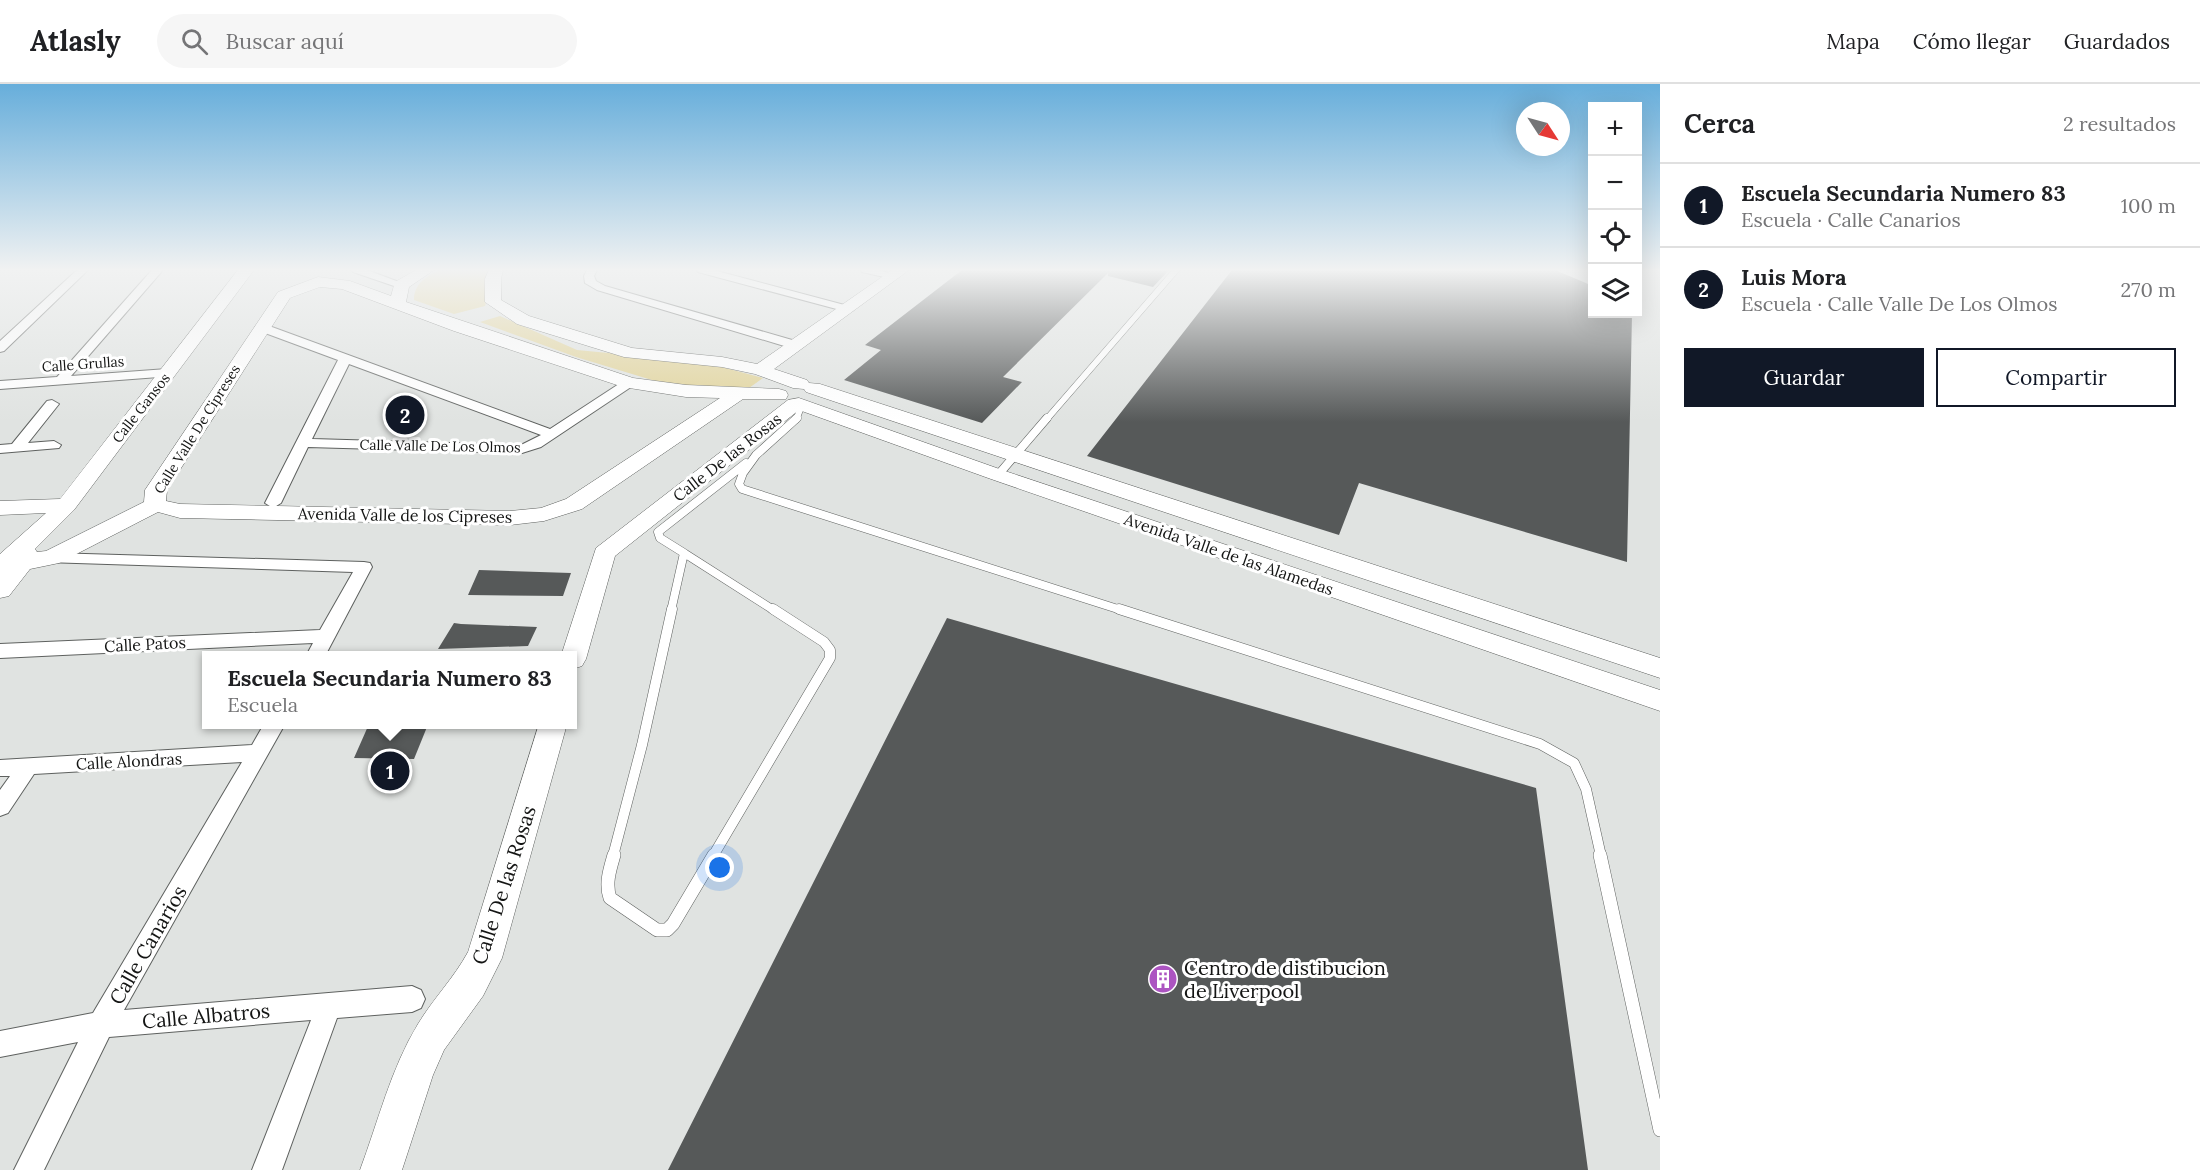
<!DOCTYPE html>
<html lang="es">
<meta charset="utf-8">
<style>
body{margin:0;font-family:Lora,serif;background:#f6f6f6;color:#202124}
.controls{position:absolute;right:18px;top:18px;display:grid;overflow:hidden;border-radius:0px;box-shadow:0 6px 24px #0002}
.controls button{width:54px;height:54px;display:grid;place-items:center;padding:0;border:0;border-bottom:2px solid #e0e0e0;background:#fff;color:#202124;font:30px sans-serif}
.compass{position:absolute;left:1516px;top:18px;width:54px;height:54px;border-radius:50%;background:#fff;box-shadow:0 6px 24px #0002;rotate:126deg}
.you{position:absolute;left:720px;top:784px;width:21px;height:21px;margin:-15px;border:4px solid #fff;border-radius:50%;background:#1a73e8;box-shadow:0 0 0 9px #1a73e833}
.badge{display:grid;place-items:center;width:39px;height:39px;border-radius:50%;background:#111827;color:#fff;font-size:20px;font-weight:700}
.pin{position:absolute;translate:-50% -50%;border:3px solid #fff;box-shadow:0 2px 6px #0006}
.popup{position:absolute;left:202px;top:567px;width:375px;height:78px;box-sizing:border-box;display:grid;place-content:center;border-radius:0px;background:#fff;filter:drop-shadow(0 2px 4px #0005);font-size:20px;white-space:nowrap;color:#757577}
.popup b{font-size:22px;color:#202124}
.popup::after{content:'';position:absolute;left:50%;top:100%;margin-left:-12px;border:12px solid transparent;border-top-color:#fff}
.list{margin:0;padding:0;list-style:none}
h2{display:flex;justify-content:space-between;align-items:center;height:78px;margin:0;padding:0 24px;font-size:26px}
h2 small{font-size:20px;font-weight:400;color:#757577}
.list li{display:grid;grid-template-columns:39px 1fr auto;gap:18px;align-items:center;box-sizing:border-box;height:84px;padding:0 24px;border-top:2px solid #e0e0e0}
.list b{display:block;font-size:22px;white-space:nowrap}
.list p{margin:0;font-size:20px;white-space:nowrap;color:#757577}
.list em{font-size:20px;font-style:normal;color:#757577}
.actions{display:flex;gap:12px;padding:18px 24px}
.actions a{flex:1;padding:14px 0;border:2px solid #111827;border-radius:0px;text-align:center;font-size:21px;color:#111827}
.actions .main{background:#111827;color:#fff}
.icon{flex:none;width:33px;height:33px;fill:none;stroke:currentColor;stroke-width:2;stroke-linecap:round;stroke-linejoin:round}
.map{position:relative;flex:none;width:1660px;height:1086px;overflow:hidden}
header{display:flex;align-items:center;gap:36px;box-sizing:border-box;height:84px;padding:0 30px;background:#fff;border-bottom:2px solid #e0e0e0}
header strong{font-size:28px}
nav{display:flex;gap:33px;margin-inline-start:auto;font-size:21px}
.search{width:420px;height:54px;background:#f6f6f6;display:flex;align-items:center;gap:15px;box-sizing:border-box;padding:0 21px;border-radius:33px;color:#757577;font-size:22px}
main{display:flex}
aside{flex:1;background:#fff}
.map>svg:first-child{display:block}
.green{fill:#e1d399}
.building{fill:#565959}
.lines{fill:none;stroke-linecap:round;stroke-linejoin:round}
.lane-far3-casing{stroke:#5e615f;stroke-width:7}
.lane-far2-casing{stroke:#5e615f;stroke-width:9}
.lane-far1-casing{stroke:#5e615f;stroke-width:11}
.lane-casing{stroke:#5e615f;stroke-width:14}
.street-casing{stroke:#5e615f;stroke-width:2}
.secondary-casing{stroke:#5e615f;stroke-width:1}
.lane-far3{stroke:#fff;stroke-width:6}
.lane-far2{stroke:#fff;stroke-width:8}
.lane-far1{stroke:#fff;stroke-width:10}
.lane{stroke:#fff;stroke-width:13}
.street{fill:#fff;fill-rule:evenodd}
.secondary{fill:#fff;fill-rule:evenodd}
.labels{text-anchor:middle;stroke-width:6;stroke-linejoin:round;paint-order:stroke}
.far-street-label{font-size:14px;fill:#141514;stroke:#fff}
.street-label{font-size:16px;fill:#141514;stroke:#fff}
.near-street-label{font-size:20px;fill:#141514;stroke:#fff}
.near-poi-label{font-size:20px;fill:#141514;stroke:#fff;text-anchor:start}
</style>
<header>
<strong>Atlasly</strong>
<div class="search"><svg class="icon" aria-label="search" viewBox="0 0 24 24"><circle cx="10" cy="10" r="6"/><path d="M15 15l6 6"/></svg>Buscar aquí</div>
<nav><a>Mapa</a><a>Cómo llegar</a><a>Guardados</a></nav>
</header>
<main>
<div class="map">
<svg width="1660" height="1086" viewBox="0 0 1660 1086">
<rect width="100%" height="100%" fill="#e0e3e1"/>
<path class="green" d="M440 186H496L485 222 454 230 414 216C414 200 426 192 440 186Z
M500 232 577 266 703 278 763 294 749 304 665 300 576 273 480 238Z"/>
<path class="building" d="M962 186H1169L1153 203 1108 192V189L1003 293 1022 298 982 339 844 296 881 266 865 261Z
M1232 186H1555L1593 202V230H1632L1627 478 1359 399 1339 451 1087 372Z
M479 486 571 489 563 512 468 511Z
M947 534 1536 704 1588 1086H668Z
M454 539 461 540 537 543 528 562 438 565Z
M369 640H407L427 643 414 675 354 674Z"/>
<g class="lines">
<g class="lane-far3-casing">
<path id="lane-far3" d="M796 336 800 326 797 320
M1046 336 1176 186"/>
</g>
<g class="lane-far2-casing">
<path id="lane-far2" d="M797 334 756 371 743 389 739 400 742 405 1124 527
M998 391 1047 334
M684 469 775 527
M684 469 660 454 658 448 746 379
M671 527 684 469"/>
</g>
<g class="lane-far1-casing">
<path id="lane-far1" d="M1119 525 1540 660 1574 679 1586 705 1601 772
M613 772 642 661 672 525
M713 772 830 574V566L824 558 773 525"/>
</g>
<g class="lane-casing">
<path id="lane" d="M614 771C610 785 605 799 610 814L657 846H667L673 840 714 771
M1600 771 1660 1046"/>
</g>
<g class="street-casing">
<path id="street" d="M77 186H88L4 267 0 268V257Z
M152 186H163L71 292 167 285 172 286 173 289 172 292 0 305V297L57 293Z
M352 186H367L407 201 401 204 397 203 353 188Z
M587 186H597L594 192 596 197 605 202 799 258 801 261 795 265 791 264 597 206 585 199 584 192Z
M697 186H713L852 223 854 225 852 227H844L698 188Z
M861 186H879L898 192 893 195 862 188Z
M261 239 550 345 625 296H635L637 299 541 363 522 369 308 363 281 419 273 424 265 419 338 276 257 246 255 243ZM349 280 541 351 521 361 312 355Z
M52 316 59 320 28 359 54 357 61 361 59 364 0 369V361L12 360 47 317Z
M51 469 364 478 370 479 372 483 325 572H306L313 559 0 574V560L320 546 353 488 45 478 43 474 45 470Z
M264 640H285L124 926 412 902 421 906 425 915 421 924 412 928 337 934 282 1086H252L311 936 109 953 44 1086H14L78 958 0 973V947L93 929 242 678 34 690 8 729 0 732V706L10 692H0V676L252 661Z"/>
</g>
<g class="secondary-casing">
<path id="secondary" d="M238 186H254L74 426 35 465 37 468 46 467 144 418 145 406 278 208 318 193 350 197 391 212 395 198 416 186H434L409 203 406 218 633 294 686 301 779 305 786 307 788 311 786 315H743L582 425 544 437 510 441 180 434 158 428 59 479 30 485 9 512 0 514V470L46 429 0 431V417L60 415ZM320 203 342 205 454 247 623 303 686 313 720 314 566 415 541 424 510 427 180 420 166 417 167 406 290 214Z
M489 186H503L501 195V216L529 232 632 264 722 273 757 280 892 186H909L774 285 807 296 809 299 820 300 1660 574V594L806 308 804 305 793 304 755 290 722 283 624 273 517 240 485 218V195Z
M799 314 1005 387 1660 606V627L991 395 799 326 615 472 586 575 582 582 573 585V572H561L596 464 788 316Z
M539 640H567L502 874 483 912 444 966 433 991 402 1086H360C378 1038 391 984 418 940 433 915 454 894 468 868Z"/>
</g>
<use href="#lane-far3" class="lane-far3"/>
<use href="#lane-far2" class="lane-far2"/>
<use href="#lane-far1" class="lane-far1"/>
<use href="#lane" class="lane"/>
<use href="#street" class="street"/>
<use href="#secondary" class="secondary"/>
</g>
<linearGradient id="sky" x2="0" y2="1"><stop stop-color="#67aedb"/><stop offset="0.55" stop-color="#f1f2f2"/><stop offset="1" stop-color="#f1f2f2" stop-opacity="0"/></linearGradient>
<rect width="1660" height="338" fill="url(#sky)"/>
<defs>
<g id="building-disc" transform="scale(1.5)"><circle r="9.5" fill="#ac54c1" stroke="#fff"/><path d="M-4-6H4V6H1V3H-1V6H-4ZM-2.5-4.3h1.7v1.8h-1.7ZM.8-4.3h1.7v1.8H.8ZM-2.5-1h1.7V.8h-1.7ZM.8-1h1.7V.8H.8Z" fill="#fff"/></g>
</defs>
<g fill-rule="evenodd">
<use href="#building-disc" x="1163" y="895"/>
</g>
<g class="labels">
<g class="far-street-label">
<text transform="translate(83 280) rotate(-4)" y="5">Calle Grullas</text>
<text transform="translate(141 324) rotate(-52)" y="5">Calle Gansos</text>
<text transform="translate(197 345) rotate(-58)" y="5">Calle Valle De Cipreses</text>
<text transform="translate(440 362) rotate(1)" y="5">Calle Valle De Los Olmos</text>
</g>
<g class="street-label">
<text transform="translate(727 373) rotate(-38)" y="6">Calle De las Rosas</text>
<text transform="translate(405 431) rotate(1)" y="6">Avenida Valle de los Cipreses</text>
<text transform="translate(1229 470) rotate(19)" y="6">Avenida Valle de las Alamedas</text>
<text transform="translate(145 560) rotate(-3)" y="6">Calle Patos</text>
<text transform="translate(129 677) rotate(-3)" y="6">Calle Alondras</text>
</g>
<g class="near-street-label">
<text transform="translate(504 801) rotate(-72)" y="7">Calle De las Rosas</text>
<text transform="translate(148 861) rotate(-60)" y="7">Calle Canarios</text>
<text transform="translate(206 932) rotate(-5)" y="7">Calle Albatros</text>
</g>
<g class="near-poi-label">
<text x="1184" y="891">Centro de distibucion<tspan x="1184" dy="23">de Liverpool</tspan></text>
</g>
</g>
</svg>
<div class="controls">
<button>+</button>
<button>−</button>
<button><svg class="icon" aria-label="locate" viewBox="0 0 24 24"><circle cx="12" cy="12" r="6"/><path d="M12 2v4M12 18v4M2 12h4M18 12h4"/></svg></button>
<button><svg class="icon" aria-label="layers" viewBox="0 0 24 24"><path d="M12 4l9 5-9 5-9-5zM3 14l9 5 9-5"/></svg></button>
</div>
<svg class="compass" viewBox="-18 -18 36 36"><path d="M0-13l5 13h-10z" fill="#e53935"/><path d="M0 13l5-13h-10z" fill="#757577"/></svg>
<div class="you"></div>
<div class="pin badge" style="left:390px;top:687px">1</div>
<div class="popup"><b>Escuela Secundaria Numero 83</b>Escuela</div>
<div class="pin badge" style="left:405px;top:331px">2</div>
</div>
<aside>
<h2>Cerca<small>2 resultados</small></h2>
<ul class="list">
<li><span class="badge">1</span><div><b>Escuela Secundaria Numero 83</b><p>Escuela · Calle Canarios</p></div><em>100 m</em></li>
<li><span class="badge">2</span><div><b>Luis Mora</b><p>Escuela · Calle Valle De Los Olmos</p></div><em>270 m</em></li>
</ul>
<div class="actions"><a class="main">Guardar</a><a>Compartir</a></div>
</aside>
</main>
